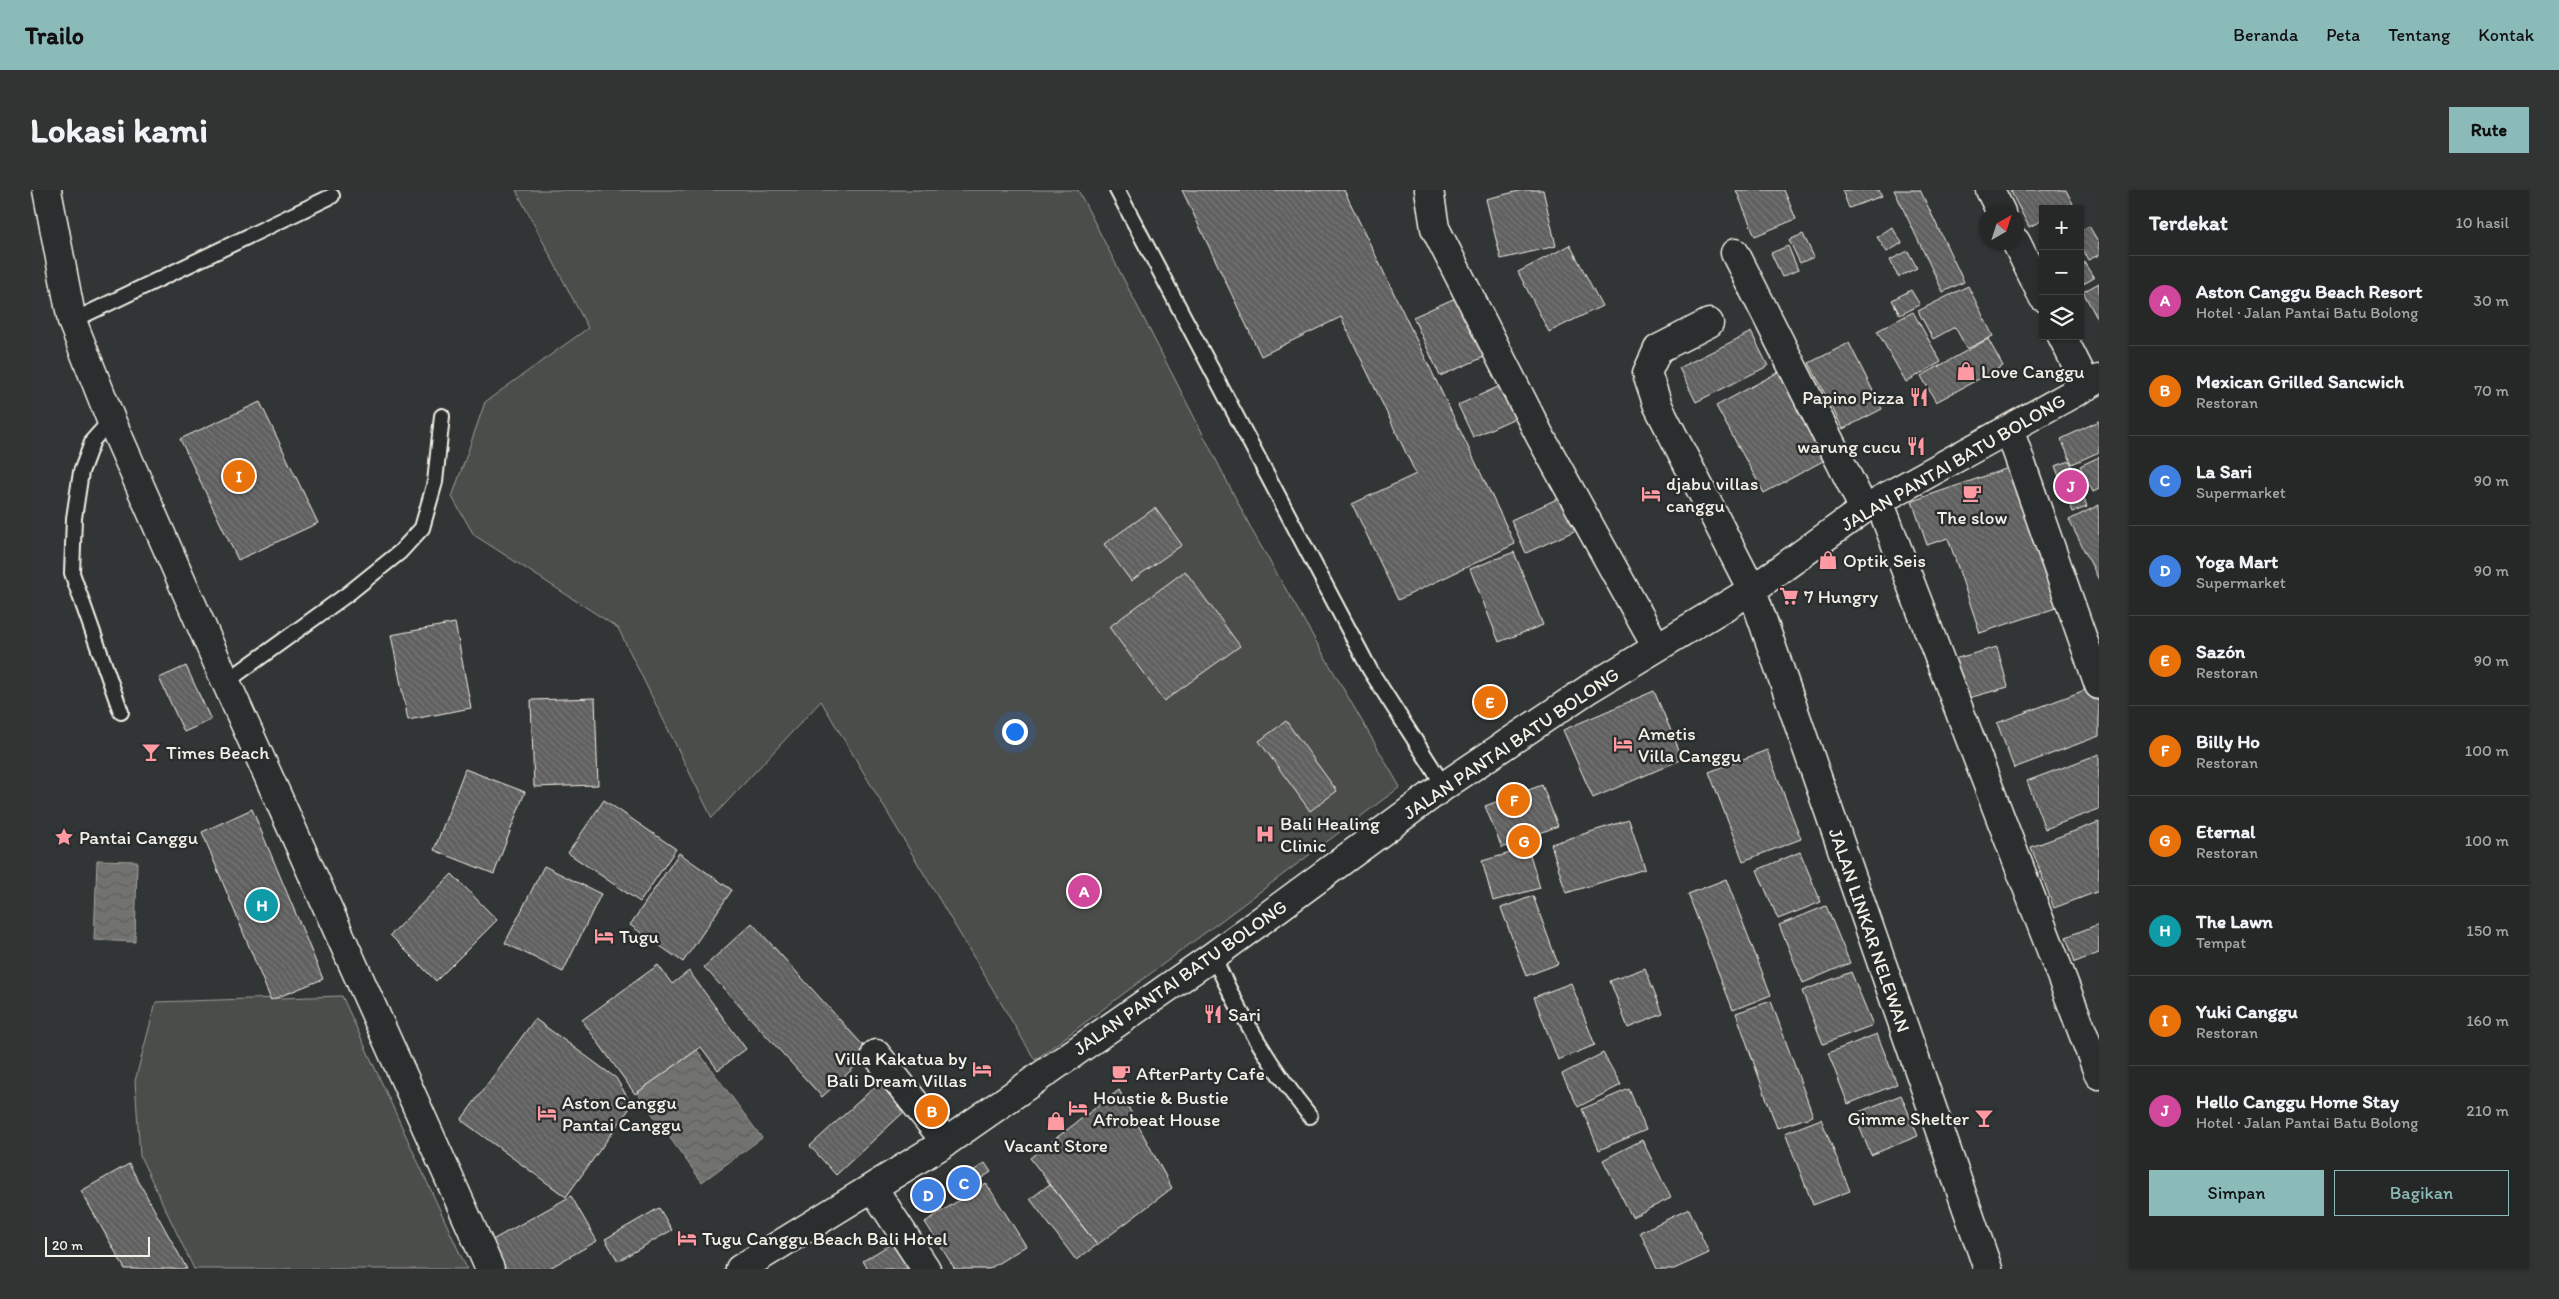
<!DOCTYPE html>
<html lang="id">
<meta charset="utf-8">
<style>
body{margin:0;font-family:Itim,sans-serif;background:#323434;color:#f1f3f6}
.controls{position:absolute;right:15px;top:15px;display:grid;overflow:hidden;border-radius:0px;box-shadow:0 1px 4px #0004}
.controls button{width:45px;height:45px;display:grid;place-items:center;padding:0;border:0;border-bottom:1px solid #424445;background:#262828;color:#f1f3f6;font:25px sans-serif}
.compass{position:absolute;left:1949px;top:15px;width:45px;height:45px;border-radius:50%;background:#262828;box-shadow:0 1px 4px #0004;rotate:39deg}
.scale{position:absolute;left:15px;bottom:12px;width:105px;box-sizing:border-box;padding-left:5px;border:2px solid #f4f1e8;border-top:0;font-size:14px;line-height:18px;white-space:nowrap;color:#f4f1e8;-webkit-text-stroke:4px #2a2d2e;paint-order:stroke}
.you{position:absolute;left:984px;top:541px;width:18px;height:18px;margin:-12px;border:4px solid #fff;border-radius:50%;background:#1a73e8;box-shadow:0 0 0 8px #1a73e833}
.badge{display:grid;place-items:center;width:32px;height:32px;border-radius:50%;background:#8bbbb9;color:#fff;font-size:16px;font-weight:700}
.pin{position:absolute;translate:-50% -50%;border:2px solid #fff;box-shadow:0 1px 5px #0006}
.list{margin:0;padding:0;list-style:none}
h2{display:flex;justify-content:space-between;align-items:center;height:65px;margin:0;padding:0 20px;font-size:21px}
h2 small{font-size:16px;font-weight:400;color:#a4a6a8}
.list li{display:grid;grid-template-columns:32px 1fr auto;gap:15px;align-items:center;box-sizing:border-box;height:90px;padding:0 20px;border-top:1px solid #424445}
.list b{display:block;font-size:19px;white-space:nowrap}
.list p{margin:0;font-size:16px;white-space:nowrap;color:#a4a6a8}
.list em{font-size:16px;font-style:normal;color:#a4a6a8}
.actions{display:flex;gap:10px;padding:15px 20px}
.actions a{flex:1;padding:11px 0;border:1px solid #8bbbb9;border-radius:0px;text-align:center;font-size:18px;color:#8bbbb9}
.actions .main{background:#8bbbb9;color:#111}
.icon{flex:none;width:28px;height:28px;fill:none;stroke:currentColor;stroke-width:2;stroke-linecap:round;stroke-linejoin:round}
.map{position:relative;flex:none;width:2069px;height:1079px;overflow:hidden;border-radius:0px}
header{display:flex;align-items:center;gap:30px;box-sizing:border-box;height:70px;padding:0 25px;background:#8bbbb9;color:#111}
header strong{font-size:24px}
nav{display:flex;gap:28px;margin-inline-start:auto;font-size:18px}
.intro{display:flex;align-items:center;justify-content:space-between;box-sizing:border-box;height:120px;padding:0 30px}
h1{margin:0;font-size:35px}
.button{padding:12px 22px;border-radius:0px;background:#8bbbb9;color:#111;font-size:18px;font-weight:700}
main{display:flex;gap:30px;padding:0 30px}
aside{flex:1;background:#262828;border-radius:0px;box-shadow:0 1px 4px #0004}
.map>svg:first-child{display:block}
.green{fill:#4b4d4c;stroke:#a09f9a}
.water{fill:url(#water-waves);stroke:#a6a5a0}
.building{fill:url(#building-back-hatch);stroke:#f4f1e8}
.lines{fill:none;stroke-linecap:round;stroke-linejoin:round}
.lane-casing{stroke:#f4f1e8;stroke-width:18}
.street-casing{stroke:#f4f1e8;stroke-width:31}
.lane{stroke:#2a2d2e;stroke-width:14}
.street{stroke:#2a2d2e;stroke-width:28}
.labels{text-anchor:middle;stroke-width:5;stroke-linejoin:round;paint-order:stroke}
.poi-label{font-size:19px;fill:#f4f1e8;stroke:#2a2d2e;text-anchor:start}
.street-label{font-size:19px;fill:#f4f1e8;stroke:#2a2d2e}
</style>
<header>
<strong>Trailo</strong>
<nav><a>Beranda</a><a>Peta</a><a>Tentang</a><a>Kontak</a></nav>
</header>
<div class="intro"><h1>Lokasi kami</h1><a class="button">Rute</a></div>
<main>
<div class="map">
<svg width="2069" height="1079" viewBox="0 0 2069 1079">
<defs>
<pattern id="water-waves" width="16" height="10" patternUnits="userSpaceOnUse" patternTransform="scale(1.25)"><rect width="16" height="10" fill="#727370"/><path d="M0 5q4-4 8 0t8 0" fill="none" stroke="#5e5e5b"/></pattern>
<pattern id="building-back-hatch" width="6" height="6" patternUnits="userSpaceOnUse" patternTransform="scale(1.25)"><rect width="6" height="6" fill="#5f605f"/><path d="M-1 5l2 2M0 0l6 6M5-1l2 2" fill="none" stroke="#777776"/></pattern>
</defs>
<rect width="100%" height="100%" fill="#323535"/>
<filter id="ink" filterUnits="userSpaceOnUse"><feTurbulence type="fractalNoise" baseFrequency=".02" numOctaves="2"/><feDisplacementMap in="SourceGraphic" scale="10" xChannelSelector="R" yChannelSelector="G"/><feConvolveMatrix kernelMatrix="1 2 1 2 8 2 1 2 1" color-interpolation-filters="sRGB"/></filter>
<g filter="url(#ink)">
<path class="green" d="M486 0H1048L1224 344 1370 597 1005 870 791 511 682 628 588 438 444 345 422 307 455 212 558 138Z
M312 806 437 1079H164L110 966 105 891 126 812Z"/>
<path class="water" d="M67 670 107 671 105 752 64 750Z
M667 860 732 948 672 992 607 903Z"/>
<path class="building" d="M1152 0H1314L1485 354 1368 410 1322 314 1386 284 1311 127 1231 166Z
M1493 0H1513L1526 56 1471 69 1456 9Z
M1706 0H1754L1766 29 1725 46Z
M1812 0H1849L1852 6 1819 18Z
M1864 0H1890L1934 92 1913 102Z
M1980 0H2036L2043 14 2035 19H2013V30L1999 37Z
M2059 36 2069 53V65L2058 70 2050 54V41Z
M1862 37 1872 53 1857 62 1847 47Z
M1773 44 1784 67 1770 73 1759 50Z
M1540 55 1572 116 1519 142 1488 82Z
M1758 56 1768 80 1752 87 1741 63Z
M1878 61 1887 78 1868 87 1860 70Z
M2050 66 2064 88 2050 96Z
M2069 93V127L2067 128 2053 102Z
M1938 96 1963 146 1937 159 1925 137 1903 149 1888 121Z
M1881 100 1890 115 1870 125 1862 110Z
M1432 105 1459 165 1410 186 1383 127Z
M1883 122 1911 172 1876 192 1847 141Z
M1721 142 1738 176 1666 212 1649 178Z
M1958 149 1973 176 1906 212 1891 186Z
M1819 153 1852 219 1813 239 1779 173Z
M1756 178 1804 265 1734 303 1686 216Z
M1479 192 1494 224 1443 247 1428 215Z
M230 212 288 333 208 370 150 249Z
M2069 231V262L2042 274 2031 249Z
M2069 267V299L2063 302 2050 276Z
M2040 271 2057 317 2043 322 2025 276Z
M1990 274 2038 414 1950 443 1918 348 1897 355 1882 311Z
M1538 304 1553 337 1496 363 1481 330Z
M2069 315V390L2039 330Z
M1125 318 1152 355 1101 391 1074 354Z
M1484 362 1513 435 1469 452 1440 379Z
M1155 381 1210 456 1134 511 1079 437Z
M425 433 441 518 378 530 361 445Z
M1967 457 1978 497 1935 509 1924 469Z
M156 476 181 530 154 542 129 488Z
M2063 497 2069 514V546L1984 578 1967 533Z
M1624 501 1653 569 1563 608 1533 540Z
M565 508 568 595 504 597 501 510Z
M1256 531 1307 601 1280 621 1229 551Z
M1737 560 1771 649 1713 671 1679 582Z
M2069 564V619L2015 639 1997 591Z
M435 579 495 602 464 684 404 660Z
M1512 595 1528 636 1472 658 1455 616Z
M574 610 646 659 610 712 538 663Z
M222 619 293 789 241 810 172 642Z
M1599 630 1615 679 1536 703 1521 654Z
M2069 632V701L2024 718 2001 657Z
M1498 658 1510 698 1463 711 1452 671Z
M1770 662 1791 712 1748 729 1727 680Z
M649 663 702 700 653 772 600 735Z
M514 676 571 704 533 782 475 753Z
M422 684 467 730 406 791 360 745Z
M1696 689 1741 805 1703 820 1658 704Z
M1503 706 1528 774 1496 786 1471 718Z
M1796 716 1820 773 1773 793 1749 735Z
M722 733 840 863 792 907 674 777Z
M2069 734V763L2045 772 2036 747Z
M628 775 642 794 659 781 716 859 688 880 671 857 605 904 552 830Z
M1615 778 1633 824 1598 838 1580 791Z
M1821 782 1843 835 1793 854 1772 801Z
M1541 793 1565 855 1528 870 1504 807Z
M1741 811 1783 926 1747 938 1706 823Z
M505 829 586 888 602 915 536 1007 431 930Z
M1847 844 1867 894 1818 914 1798 863Z
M1573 863 1591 895 1548 917 1532 884Z
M850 892 876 920 806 985 780 956Z
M1599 899 1616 940 1569 960 1552 919Z
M1089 900 1142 998 1067 1055 1000 968Z
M1871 905 1888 946 1841 965 1824 924Z
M1791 929 1820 1001 1783 1015 1755 943Z
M1612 950 1641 1008 1602 1027 1573 970Z
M955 973 961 982 943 994 937 985Z
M99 974 157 1079H95L51 1001Z
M956 993 996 1056 959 1079H925L895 1032Z
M1020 994 1067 1055 1046 1070 1000 1009Z
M541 1006 567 1051 518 1079H472L457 1053Z
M629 1018 642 1040 588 1071 575 1049Z
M1659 1019 1679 1063 1644 1079H1627L1610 1042Z
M864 1052 893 1079H838L833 1071Z"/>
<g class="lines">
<g class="lane-casing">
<path id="lane" d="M1087 0 1340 480 1414 596
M42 131 302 6
M81 230 63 250 51 282 44 328 42 383 91 522
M196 492 319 403 370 362 392 338 405 292 412 226
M1183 766C1209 823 1241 878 1280 926"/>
</g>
<g class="street-casing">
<path id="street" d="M17 0 42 131 81 230 196 492 460 1079
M1399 0 1405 38 1510 246 1626 456
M1960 0 1971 22
M1986 52 2013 107
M1705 63 1834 319
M1679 133 1628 159 1617 183 1628 216 1722 400 1958 1079
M2032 146 2057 196
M1979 239 2069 495
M1849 311 2069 885
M846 864 916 952
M843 998 896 1079
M710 1079 916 952 1183 766 1414 596 1560 498 1722 400 1834 319 2069 189"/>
</g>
<use href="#lane" class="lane"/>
<use href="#street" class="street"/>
</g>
</g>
<defs>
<g id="shop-bare" transform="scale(1.5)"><path d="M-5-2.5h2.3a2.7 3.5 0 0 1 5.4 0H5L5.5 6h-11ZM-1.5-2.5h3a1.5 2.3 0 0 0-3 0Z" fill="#ff9aa2" stroke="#2a2d2e" stroke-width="2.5" paint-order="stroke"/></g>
<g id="restaurant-bare" transform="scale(1.5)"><path d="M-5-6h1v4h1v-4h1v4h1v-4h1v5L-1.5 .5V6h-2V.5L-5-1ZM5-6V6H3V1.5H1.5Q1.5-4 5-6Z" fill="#ff9aa2" stroke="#2a2d2e" stroke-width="2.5" paint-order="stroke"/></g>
<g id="cafe-bare" transform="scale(1.5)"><path d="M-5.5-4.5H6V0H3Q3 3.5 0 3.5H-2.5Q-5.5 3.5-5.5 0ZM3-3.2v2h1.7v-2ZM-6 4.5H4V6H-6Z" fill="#ff9aa2" stroke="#2a2d2e" stroke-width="2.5" paint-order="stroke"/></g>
<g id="hotel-bare" transform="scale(1.5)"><path d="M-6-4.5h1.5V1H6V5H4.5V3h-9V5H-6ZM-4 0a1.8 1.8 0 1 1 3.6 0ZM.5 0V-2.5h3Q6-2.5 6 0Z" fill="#ff9aa2" stroke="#2a2d2e" stroke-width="2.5" paint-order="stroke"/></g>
<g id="supermarket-bare" transform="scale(1.5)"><path d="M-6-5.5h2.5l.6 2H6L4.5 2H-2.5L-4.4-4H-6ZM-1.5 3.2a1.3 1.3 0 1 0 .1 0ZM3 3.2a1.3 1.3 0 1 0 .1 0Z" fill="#ff9aa2" stroke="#2a2d2e" stroke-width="2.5" paint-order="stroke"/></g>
<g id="bar-bare" transform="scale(1.5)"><path d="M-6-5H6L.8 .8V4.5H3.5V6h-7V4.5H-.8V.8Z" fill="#ff9aa2" stroke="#2a2d2e" stroke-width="2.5" paint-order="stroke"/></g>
<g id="hospital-bare" transform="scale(1.5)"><path d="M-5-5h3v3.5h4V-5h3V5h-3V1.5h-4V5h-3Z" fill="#ff9aa2" stroke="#2a2d2e" stroke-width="2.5" paint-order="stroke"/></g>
<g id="sight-bare" transform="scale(1.5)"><path d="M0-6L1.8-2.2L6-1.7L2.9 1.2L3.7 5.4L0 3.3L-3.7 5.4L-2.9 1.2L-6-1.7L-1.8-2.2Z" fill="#ff9aa2" stroke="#2a2d2e" stroke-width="2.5" paint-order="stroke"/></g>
</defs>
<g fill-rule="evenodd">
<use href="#shop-bare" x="1936" y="181"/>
<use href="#restaurant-bare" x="1889" y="207"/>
<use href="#restaurant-bare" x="1886" y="256"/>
<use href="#cafe-bare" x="1942" y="303"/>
<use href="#hotel-bare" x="1621" y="304"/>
<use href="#shop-bare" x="1798" y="370"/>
<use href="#supermarket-bare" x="1759" y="406"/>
<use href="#hotel-bare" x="1593" y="554"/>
<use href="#bar-bare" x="121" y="562"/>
<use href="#hospital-bare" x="1235" y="644"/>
<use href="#sight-bare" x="34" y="647"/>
<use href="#hotel-bare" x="574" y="746"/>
<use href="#restaurant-bare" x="1183" y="824"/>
<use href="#hotel-bare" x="952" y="879"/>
<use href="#cafe-bare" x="1091" y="883"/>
<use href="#hotel-bare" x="1048" y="918"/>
<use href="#hotel-bare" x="517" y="923"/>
<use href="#bar-bare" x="1954" y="928"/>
<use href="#shop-bare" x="1026" y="931"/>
<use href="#hotel-bare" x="657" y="1048"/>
</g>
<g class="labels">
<g class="poi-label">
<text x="1951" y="188">Love Canggu</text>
<text x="1874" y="214" text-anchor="end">Papino Pizza</text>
<text x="1871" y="263" text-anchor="end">warung cucu</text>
<text x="1636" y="300">djabu villas<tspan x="1636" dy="22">canggu</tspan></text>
<text x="1942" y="334" text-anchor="middle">The slow</text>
<text x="1813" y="377">Optik Seis</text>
<text x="1774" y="413">7 Hungry</text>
<text x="1608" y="550">Ametis<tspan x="1608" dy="22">Villa Canggu</tspan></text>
<text x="136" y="569">Times Beach</text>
<text x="1250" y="640">Bali Healing<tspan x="1250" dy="22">Clinic</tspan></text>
<text x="49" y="654">Pantai Canggu</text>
<text x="589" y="753">Tugu</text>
<text x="1198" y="831">Sari</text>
<text x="937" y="875" text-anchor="end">Villa Kakatua by<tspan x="937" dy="22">Bali Dream Villas</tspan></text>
<text x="1106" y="890">AfterParty Cafe</text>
<text x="1063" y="914">Houstie &amp; Bustie<tspan x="1063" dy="22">Afrobeat House</tspan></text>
<text x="532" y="919">Aston Canggu<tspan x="532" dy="22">Pantai Canggu</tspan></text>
<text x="1939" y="935" text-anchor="end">Gimme Shelter</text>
<text x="1026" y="962" text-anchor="middle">Vacant Store</text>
<text x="672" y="1055">Tugu Canggu Beach Bali Hotel</text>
</g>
<g class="street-label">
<text transform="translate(1923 272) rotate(-30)" y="7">JALAN PANTAI BATU BOLONG</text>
<text transform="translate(1481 553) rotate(-34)" y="7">JALAN PANTAI BATU BOLONG</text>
<text transform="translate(1840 740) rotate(71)" y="7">JALAN LINKAR NELEWAN</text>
<text transform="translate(1150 787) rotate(-35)" y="7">JALAN PANTAI BATU BOLONG</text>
</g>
</g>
</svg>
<div class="controls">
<button>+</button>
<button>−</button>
<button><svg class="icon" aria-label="layers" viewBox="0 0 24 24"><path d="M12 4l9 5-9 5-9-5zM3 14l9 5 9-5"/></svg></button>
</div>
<svg class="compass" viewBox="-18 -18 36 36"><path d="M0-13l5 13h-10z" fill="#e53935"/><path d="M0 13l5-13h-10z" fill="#a4a6a8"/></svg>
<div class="scale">20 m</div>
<div class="you"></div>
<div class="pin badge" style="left:1054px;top:701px;background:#d1479c">A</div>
<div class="pin badge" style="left:902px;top:921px;background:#e8710a">B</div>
<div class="pin badge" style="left:934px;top:993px;background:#3f7fe0">C</div>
<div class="pin badge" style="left:898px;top:1005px;background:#3f7fe0">D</div>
<div class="pin badge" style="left:1460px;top:512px;background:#e8710a">E</div>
<div class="pin badge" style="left:1484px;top:610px;background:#e8710a">F</div>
<div class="pin badge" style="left:1494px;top:651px;background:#e8710a">G</div>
<div class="pin badge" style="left:232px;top:715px;background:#0f9aa8">H</div>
<div class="pin badge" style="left:209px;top:286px;background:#e8710a">I</div>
<div class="pin badge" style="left:2041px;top:296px;background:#d1479c">J</div>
</div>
<aside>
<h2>Terdekat<small>10 hasil</small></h2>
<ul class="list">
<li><span class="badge" style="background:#d1479c">A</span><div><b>Aston Canggu Beach Resort</b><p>Hotel · Jalan Pantai Batu Bolong</p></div><em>30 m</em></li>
<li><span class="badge" style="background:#e8710a">B</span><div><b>Mexican Grilled Sancwich</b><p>Restoran</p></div><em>70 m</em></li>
<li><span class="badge" style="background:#3f7fe0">C</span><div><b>La Sari</b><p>Supermarket</p></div><em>90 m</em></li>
<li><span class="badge" style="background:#3f7fe0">D</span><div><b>Yoga Mart</b><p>Supermarket</p></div><em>90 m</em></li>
<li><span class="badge" style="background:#e8710a">E</span><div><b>Sazón</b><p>Restoran</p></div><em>90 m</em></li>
<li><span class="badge" style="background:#e8710a">F</span><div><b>Billy Ho</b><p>Restoran</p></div><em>100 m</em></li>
<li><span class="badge" style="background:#e8710a">G</span><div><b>Eternal</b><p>Restoran</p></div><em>100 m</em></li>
<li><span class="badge" style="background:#0f9aa8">H</span><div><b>The Lawn</b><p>Tempat</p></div><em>150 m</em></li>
<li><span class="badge" style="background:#e8710a">I</span><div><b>Yuki Canggu</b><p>Restoran</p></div><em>160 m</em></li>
<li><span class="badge" style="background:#d1479c">J</span><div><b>Hello Canggu Home Stay</b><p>Hotel · Jalan Pantai Batu Bolong</p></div><em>210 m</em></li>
</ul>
<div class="actions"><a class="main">Simpan</a><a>Bagikan</a></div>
</aside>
</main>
